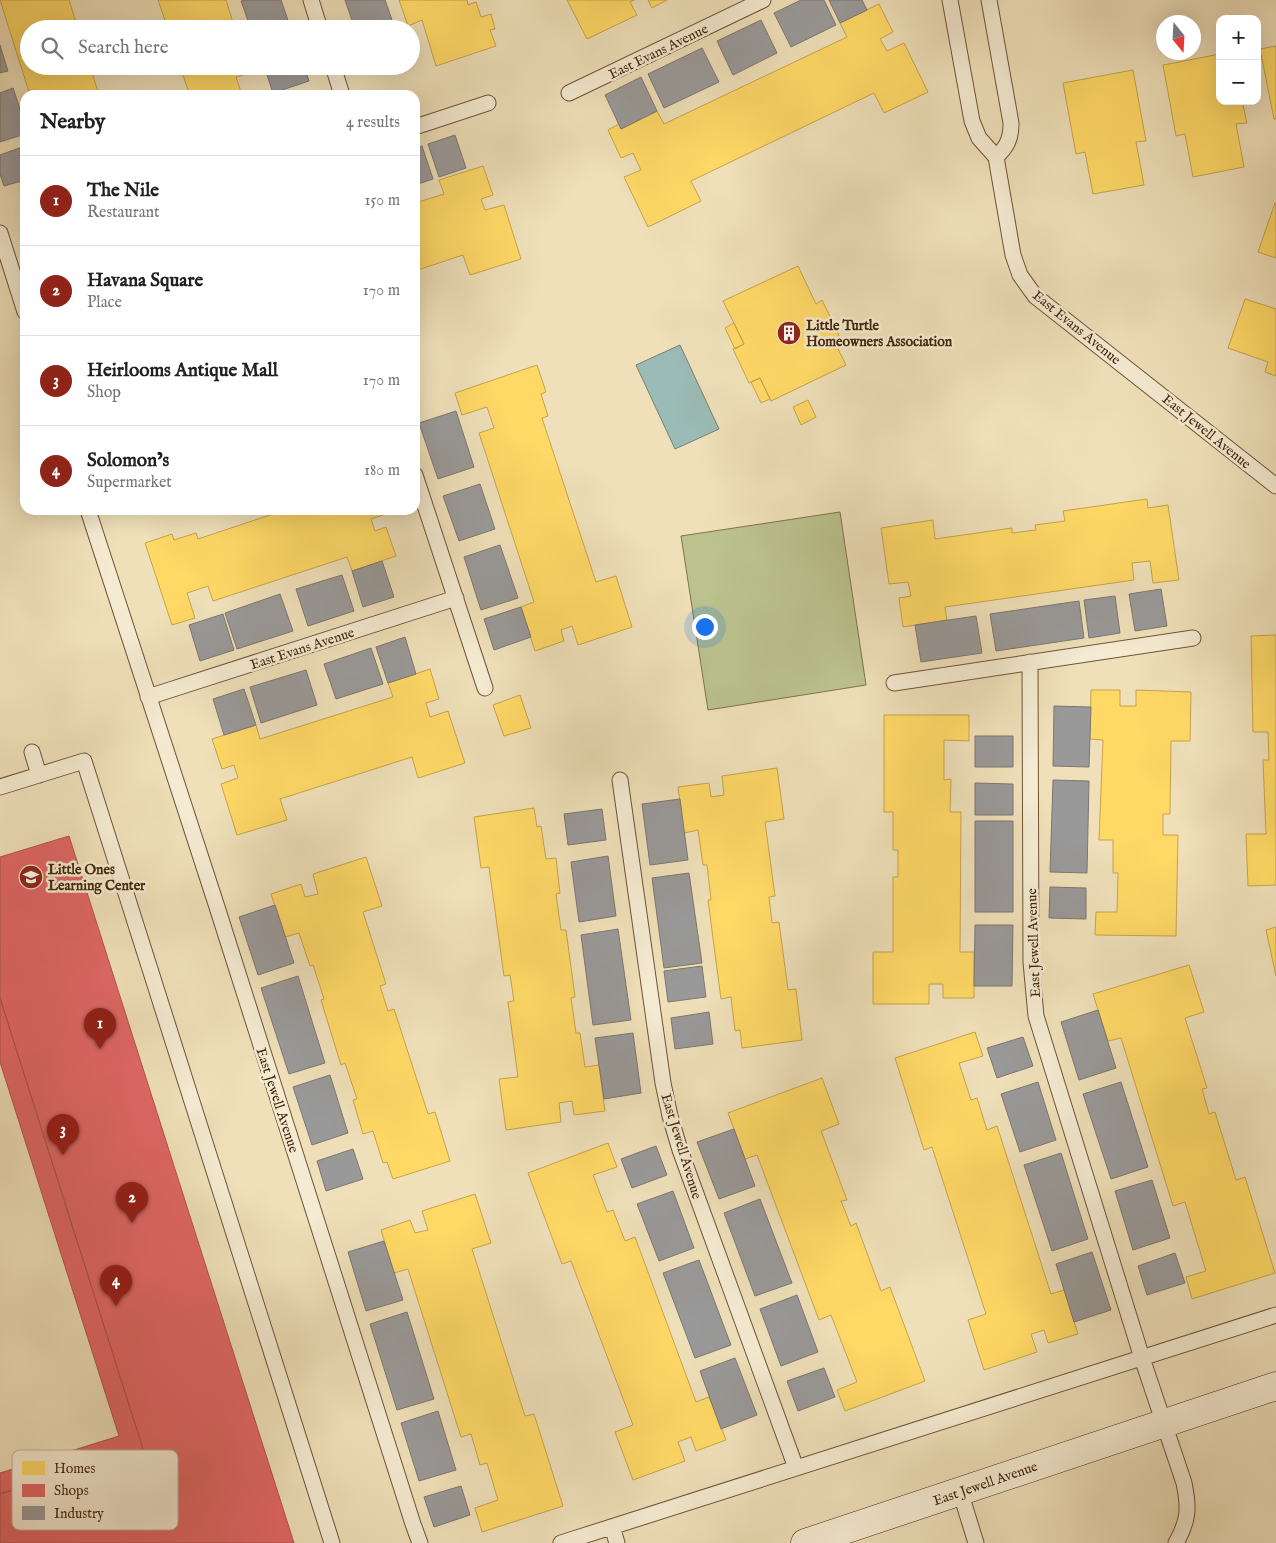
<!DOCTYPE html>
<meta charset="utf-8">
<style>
body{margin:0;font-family:"IM FELL English",serif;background:#f2f2f2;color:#202124}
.controls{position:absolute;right:15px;top:15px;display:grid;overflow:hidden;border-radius:10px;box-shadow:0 5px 20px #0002}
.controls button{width:45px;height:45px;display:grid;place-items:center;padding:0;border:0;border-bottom:1px solid #e0e0e0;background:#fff;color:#202124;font:25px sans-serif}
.compass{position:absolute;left:1156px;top:15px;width:45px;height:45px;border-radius:50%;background:#fff;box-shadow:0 5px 20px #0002;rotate:162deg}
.you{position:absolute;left:704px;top:626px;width:18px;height:18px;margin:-12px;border:4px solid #fff;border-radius:50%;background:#1a73e8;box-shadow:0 0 0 8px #1a73e833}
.badge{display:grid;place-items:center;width:32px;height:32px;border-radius:50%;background:#8f2418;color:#fff;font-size:16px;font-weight:700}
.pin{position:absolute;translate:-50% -41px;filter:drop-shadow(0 1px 2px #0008)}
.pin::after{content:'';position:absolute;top:26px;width:18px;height:15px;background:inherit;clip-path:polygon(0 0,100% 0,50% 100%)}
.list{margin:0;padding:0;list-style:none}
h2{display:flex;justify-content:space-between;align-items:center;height:65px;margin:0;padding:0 20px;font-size:21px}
h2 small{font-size:16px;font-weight:400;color:#757577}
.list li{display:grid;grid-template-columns:32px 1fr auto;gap:15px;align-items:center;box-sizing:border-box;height:90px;padding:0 20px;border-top:1px solid #e0e0e0}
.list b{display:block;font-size:19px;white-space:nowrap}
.list p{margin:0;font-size:16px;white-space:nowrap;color:#757577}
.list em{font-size:16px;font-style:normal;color:#757577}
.icon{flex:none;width:28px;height:28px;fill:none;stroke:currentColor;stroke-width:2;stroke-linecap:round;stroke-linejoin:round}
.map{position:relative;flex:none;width:1276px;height:1543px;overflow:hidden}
.search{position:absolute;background:#fff;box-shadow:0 5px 20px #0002;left:20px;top:20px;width:400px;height:55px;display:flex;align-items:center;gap:12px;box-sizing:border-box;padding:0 18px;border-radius:28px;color:#757577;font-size:19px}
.panel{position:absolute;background:#fff;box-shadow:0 5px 20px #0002;left:20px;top:90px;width:400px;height:425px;border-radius:15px}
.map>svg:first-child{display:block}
.green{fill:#bbc28e;stroke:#7f744d}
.water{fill:#9bbbb6;stroke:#787f72}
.homes{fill:#ffd966;stroke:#c7a34b}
.shops{fill:#e06666;stroke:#b1534b}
.industry{fill:#999;stroke:#7f766f}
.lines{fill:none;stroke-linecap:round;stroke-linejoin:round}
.lane-casing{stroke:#6e5437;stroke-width:17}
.secondary-casing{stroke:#43260c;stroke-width:29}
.lane{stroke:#f5ebd2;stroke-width:15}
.secondary{stroke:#f5ebd2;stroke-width:28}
.labels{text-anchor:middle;stroke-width:5;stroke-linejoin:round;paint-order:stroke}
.street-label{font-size:14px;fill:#43260c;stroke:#f5ebd2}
.poi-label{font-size:14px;font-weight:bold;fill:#43260c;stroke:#f5ebd2;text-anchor:start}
.key{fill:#f5ebd2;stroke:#c0b097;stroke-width:1}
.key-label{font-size:14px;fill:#43260c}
</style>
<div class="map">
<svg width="1276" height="1543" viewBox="0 0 1276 1543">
<rect width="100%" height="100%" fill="#efe0b9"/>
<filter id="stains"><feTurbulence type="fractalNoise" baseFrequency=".004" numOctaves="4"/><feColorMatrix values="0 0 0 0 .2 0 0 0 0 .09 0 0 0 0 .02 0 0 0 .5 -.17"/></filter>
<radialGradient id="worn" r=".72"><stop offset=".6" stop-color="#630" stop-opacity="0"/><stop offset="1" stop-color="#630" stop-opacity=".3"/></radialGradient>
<path class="green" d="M840 512 866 685 708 710 681 536Z"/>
<path class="water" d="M680 345 719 429 675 449 636 365Z"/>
<path class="homes" d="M0 0H69L78 29H29V66H90L99 95H30Z
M158 0H226L235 29H168Z
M399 0H467L468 5 476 2 481 17 491 14 495 29 490 30 496 46 436 66 422 20 408 26Z
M567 0H634L630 2 637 15 587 39Z
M648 0H667L652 8Z
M879 4 893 32 880 39 887 51 904 43 928 92 884 113 874 93 691 181 701 201 648 227 624 177 641 170 633 153 621 158 608 130 619 124 621 129 657 111 664 124 847 37 840 23Z
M1276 46V119H1274L1260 49Z
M1220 54V101H1242L1247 123 1236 124 1244 167 1193 177 1185 134 1176 136 1163 65Z
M180 66H248L250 73 236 77 242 95H183L189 93Z
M1133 70 1146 141 1136 142 1144 185 1093 194 1085 152 1076 154 1063 83Z
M483 166 493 195 481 199 485 210 504 205 521 259 470 275 463 255 415 271V203L444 194 439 180Z
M1275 203H1276V258L1258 252Z
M798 266 816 304 822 300 843 344 837 347 846 365 771 401 760 378 749 383 733 349 744 344 723 301Z
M1245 299 1276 309V376L1265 372 1268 362 1228 348Z
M734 323 744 344 735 349 725 328Z
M537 365 546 392 541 394 548 416 542 418 596 582 616 576 632 627 578 645 572 626 561 630 564 641 535 651 521 607 534 602 479 433 494 428 487 407 462 415 455 393Z
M760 378 770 399 761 403 751 382Z
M808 400 816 417 801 425 793 407Z
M1147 499 1148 508 1168 505 1179 580 1153 583 1150 561 1132 563 1134 580 945 607 947 620 903 627 899 598 911 596 908 582 889 584 881 528 933 520 935 539 1012 528V533L1036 530 1035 525 1065 521 1063 511Z
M285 510H388L389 513 371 519 375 531 386 527 396 556 352 571 347 557 213 601 208 586 187 593 195 618 172 625 145 543 172 534 174 540 196 533 198 539Z
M1276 635V885L1248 886 1246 834H1266L1263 760H1269L1268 732H1253L1251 636Z
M430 669 439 699 426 703 430 717 448 711 465 763 418 778 412 757 280 799 287 820 237 835 221 784 238 778 234 765 222 769 212 739 256 725 260 739 393 697 388 683Z
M1091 690H1120V706H1136V690L1191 692 1190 741H1171L1170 814H1163V835H1178L1176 936 1095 935 1096 912H1117L1118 873H1113V840H1099L1103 740 1090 739Z
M520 695 531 728 504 736 493 705Z
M884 715H969V741L944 740V780L951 779 950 812H961L960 952H974V998H943V984H929V1004H873V952H893V877H898V850H893V812H884Z
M777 768 784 819 765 822 775 896 769 897 772 923 779 922 788 990 796 989 802 1040 742 1048 740 1030 735 1031 731 997 721 999 708 900H711L707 865H703L698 830 684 833 678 787 709 783 711 797 724 795 722 776Z
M534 808 537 827 541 826 546 859 556 858 560 893 556 894 561 930H566L575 997 571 998 576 1033H580L585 1067 599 1065 605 1111 574 1115 572 1101 559 1103 561 1122 506 1130 499 1079 518 1077 508 1002 514 1001 510 975 504 976 489 867 481 868 474 817Z
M366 857 382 906 363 912 386 984 380 986 388 1011 394 1009 428 1114 435 1112 450 1161 393 1179 387 1162 383 1163 373 1131 363 1134 353 1100 357 1099 345 1063 341 1065 321 1000 324 999 313 965 310 966 299 933 285 937 271 894 301 884 305 897 318 894 313 874Z
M1276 927V976L1266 930Z
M1189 965 1204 1012 1185 1018 1207 1088 1202 1089 1209 1114 1215 1112 1236 1180 1245 1177 1275 1273 1192 1299 1186 1277 1206 1271 1185 1202 1173 1206 1121 1038 1108 1041 1093 994Z
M975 1032 983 1056 959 1063 971 1100 977 1098 987 1130 997 1126 1051 1294 1064 1290 1078 1334 1048 1343 1044 1330 1031 1334 1037 1352 984 1370 968 1320 986 1314 932 1147 924 1150 895 1058Z
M822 1078 839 1124 821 1131 847 1200 841 1201 851 1226 856 1223 881 1291 890 1287 925 1381 845 1411 837 1390 857 1382 831 1315 819 1320 757 1155 745 1159 728 1113Z
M608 1143 617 1167 593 1175 607 1212 613 1210 625 1241 635 1237 696 1402 709 1397 726 1440 696 1451 691 1437 678 1442 685 1461 633 1480 615 1432 633 1425 571 1261 562 1264 528 1173Z
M475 1194 491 1243 472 1249 525 1416 534 1414 563 1506 482 1532 475 1508 498 1500 487 1463 480 1465 471 1434 461 1437 408 1269 394 1273 381 1230 410 1220 415 1233 428 1230 422 1211Z"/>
<path class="shops" d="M69 836 294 1543H0V1494L143 1449 0 998V857Z
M0 998 143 1449 0 1494V1473L119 1436 0 1062Z"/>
<path class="industry" d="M245 0H281L291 29H251L241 1Z
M345 0H385L392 20 367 29H355Z
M801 0H824L836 25 791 47 774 13Z
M829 0H862L867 10 840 23Z
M761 20 777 53 733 75 717 41Z
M0 45 8 71 0 73Z
M702 48 719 82 664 108 648 74Z
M264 66H304L309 81 273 93Z
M641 77 657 111 621 129 605 95Z
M13 88 25 124V134L0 142V93Z
M455 135 466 168 439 177 428 144Z
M25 146V180L4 186 0 174V155Z
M422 146 433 179 415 185V148Z
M456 411 474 467 438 479 419 423Z
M480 484 495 529 459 541 443 496Z
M500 545 518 598 481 610 464 557Z
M382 561 394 597 363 607 352 571Z
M342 575 354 611 308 626 296 589Z
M1161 589 1167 626 1135 631 1129 594Z
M280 594 293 631 237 649 225 613Z
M1115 596 1120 633 1089 638 1084 600Z
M1079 601 1084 638 996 651 990 614Z
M521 607 531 637 494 650 484 619Z
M223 614 234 650 200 661 189 625Z
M976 616 982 653 921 662 915 625Z
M405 637 416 674 388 683 376 647Z
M371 648 383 684 336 699 324 664Z
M306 670 317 705 261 723 250 687Z
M244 689 256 725 224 735 213 699Z
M1054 706 1091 707 1089 767 1053 766Z
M975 736H1013V767H975Z
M1053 780 1089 781 1087 873 1050 872Z
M975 783 1013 784V815H975Z
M680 799 688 860 650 865 642 804Z
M602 809 606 840 568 845 564 814Z
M975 821H1013V912H975Z
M608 856 616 916 579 922 571 862Z
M689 873 702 963 664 968 652 878Z
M1050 887 1086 888V919L1049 918Z
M275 905 294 963 258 975 239 917Z
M975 925H1013L1012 986H974Z
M618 929 631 1020 593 1025 581 935Z
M702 966 706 997 668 1002 664 971Z
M298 976 325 1063 289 1074 261 988Z
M1098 1010 1116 1068 1079 1080 1061 1022Z
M709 1012 713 1044 675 1049 671 1018Z
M633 1033 641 1093 604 1099 595 1038Z
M1023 1037 1033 1066 997 1078 987 1048Z
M330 1075 348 1133 312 1145 293 1087Z
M1038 1082 1056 1140 1020 1152 1001 1094Z
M1121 1082 1148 1167 1111 1179 1083 1094Z
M734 1129 755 1186 719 1199 697 1142Z
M656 1146 667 1175 632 1188 621 1159Z
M353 1149 363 1179 326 1191 317 1161Z
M1061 1153 1088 1239 1052 1251 1024 1165Z
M1152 1180 1170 1238 1133 1250 1115 1191Z
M673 1191 694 1248 659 1261 637 1204Z
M760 1199 792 1283 755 1296 724 1213Z
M384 1241 403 1300 366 1311 348 1252Z
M1092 1252 1111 1310 1074 1322 1056 1264Z
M1175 1253 1185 1283 1147 1295 1138 1266Z
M699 1260 731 1345 695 1358 663 1273Z
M797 1295 818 1352 781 1366 760 1309Z
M407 1312 434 1399 397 1410 370 1324Z
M735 1358 757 1415 721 1429 700 1371Z
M824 1368 835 1397 798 1411 787 1381Z
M438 1411 456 1470 419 1481 401 1423Z
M461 1486 470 1515 434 1527 424 1497Z"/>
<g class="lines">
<g class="lane-casing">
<path id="lane" d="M311 0 320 29
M950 0 972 121 979 138 996 157 1013 255 1020 275 1035 296 1276 486
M989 0 1011 123C1011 139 1007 147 996 157
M333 66 342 95
M569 93 763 0
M415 127 488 103
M0 233 25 312
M415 475 485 688
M88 510 217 907 413 1524 420 1543
M1030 662 1031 962 1036 1016 1142 1358 1184 1483C1189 1507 1189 1520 1176 1543
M894 683 1193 638
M148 697 456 598
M32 752 39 775
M620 780 663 1083 670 1116 680 1150 796 1468
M0 787 84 761 332 1543
M960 1491 976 1543
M612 1527 617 1543
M561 1543 1276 1315"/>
</g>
<g class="secondary-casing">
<path id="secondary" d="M805 1543 1276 1386"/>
</g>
<use href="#lane" class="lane"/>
<use href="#secondary" class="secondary"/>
</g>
<defs>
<g id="building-disc" transform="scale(1.25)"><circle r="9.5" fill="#8f2418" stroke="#f5ebd2"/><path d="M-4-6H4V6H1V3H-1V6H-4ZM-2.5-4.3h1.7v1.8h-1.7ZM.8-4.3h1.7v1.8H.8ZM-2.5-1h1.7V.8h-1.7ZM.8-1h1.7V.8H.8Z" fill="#fff"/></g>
<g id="school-disc" transform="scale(1.25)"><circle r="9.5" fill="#8f2418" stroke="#f5ebd2"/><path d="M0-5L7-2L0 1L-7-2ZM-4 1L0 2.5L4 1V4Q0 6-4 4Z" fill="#fff"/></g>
</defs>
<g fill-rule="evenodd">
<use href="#building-disc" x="789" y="333"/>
<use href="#school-disc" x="31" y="877"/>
</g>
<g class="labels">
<g class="street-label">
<text transform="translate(658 51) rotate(-26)" y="5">East Evans Avenue</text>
<text transform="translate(1077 327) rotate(39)" y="5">East Evans Avenue</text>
<text transform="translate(1207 431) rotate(39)" y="5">East Jewell Avenue</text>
<text transform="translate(302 648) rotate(-18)" y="5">East Evans Avenue</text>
<text transform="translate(1033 943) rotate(-92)" y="5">East Jewell Avenue</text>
<text transform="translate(278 1100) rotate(72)" y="5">East Jewell Avenue</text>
<text transform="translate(682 1146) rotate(73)" y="5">East Jewell Avenue</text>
<text transform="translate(985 1483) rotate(-19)" y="5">East Jewell Avenue</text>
</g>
<g class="poi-label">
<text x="806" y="330">Little Turtle<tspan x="806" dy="16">Homeowners Association</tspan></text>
<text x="48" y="874">Little Ones<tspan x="48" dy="16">Learning Center</tspan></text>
</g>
</g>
<rect x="12" y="1450" width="166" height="80" rx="8" class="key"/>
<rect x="22" y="1461" width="23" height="14" fill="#ffd966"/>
<rect x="22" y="1484" width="23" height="13" fill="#e06666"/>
<rect x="22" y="1506" width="23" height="14" fill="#999"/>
<g class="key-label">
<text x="54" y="1473">Homes</text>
<text x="54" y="1495">Shops</text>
<text x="54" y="1518">Industry</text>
</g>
<rect width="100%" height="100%" filter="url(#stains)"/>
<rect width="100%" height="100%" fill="url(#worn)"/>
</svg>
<div class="controls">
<button>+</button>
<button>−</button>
</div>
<svg class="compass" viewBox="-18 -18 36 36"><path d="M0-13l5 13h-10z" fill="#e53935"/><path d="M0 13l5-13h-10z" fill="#757577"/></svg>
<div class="you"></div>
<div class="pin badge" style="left:100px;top:1049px">1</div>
<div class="pin badge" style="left:132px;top:1223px">2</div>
<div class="pin badge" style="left:63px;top:1155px">3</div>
<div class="pin badge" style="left:116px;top:1306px">4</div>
<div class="search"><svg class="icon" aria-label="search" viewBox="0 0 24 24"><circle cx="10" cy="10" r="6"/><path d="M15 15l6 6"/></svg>Search here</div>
<section class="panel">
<h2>Nearby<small>4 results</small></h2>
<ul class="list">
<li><span class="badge">1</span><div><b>The Nile</b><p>Restaurant</p></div><em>150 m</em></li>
<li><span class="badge">2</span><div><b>Havana Square</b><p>Place</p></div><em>170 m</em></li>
<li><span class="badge">3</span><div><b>Heirlooms Antique Mall</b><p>Shop</p></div><em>170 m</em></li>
<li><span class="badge">4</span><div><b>Solomon’s</b><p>Supermarket</p></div><em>180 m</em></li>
</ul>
</section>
</div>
